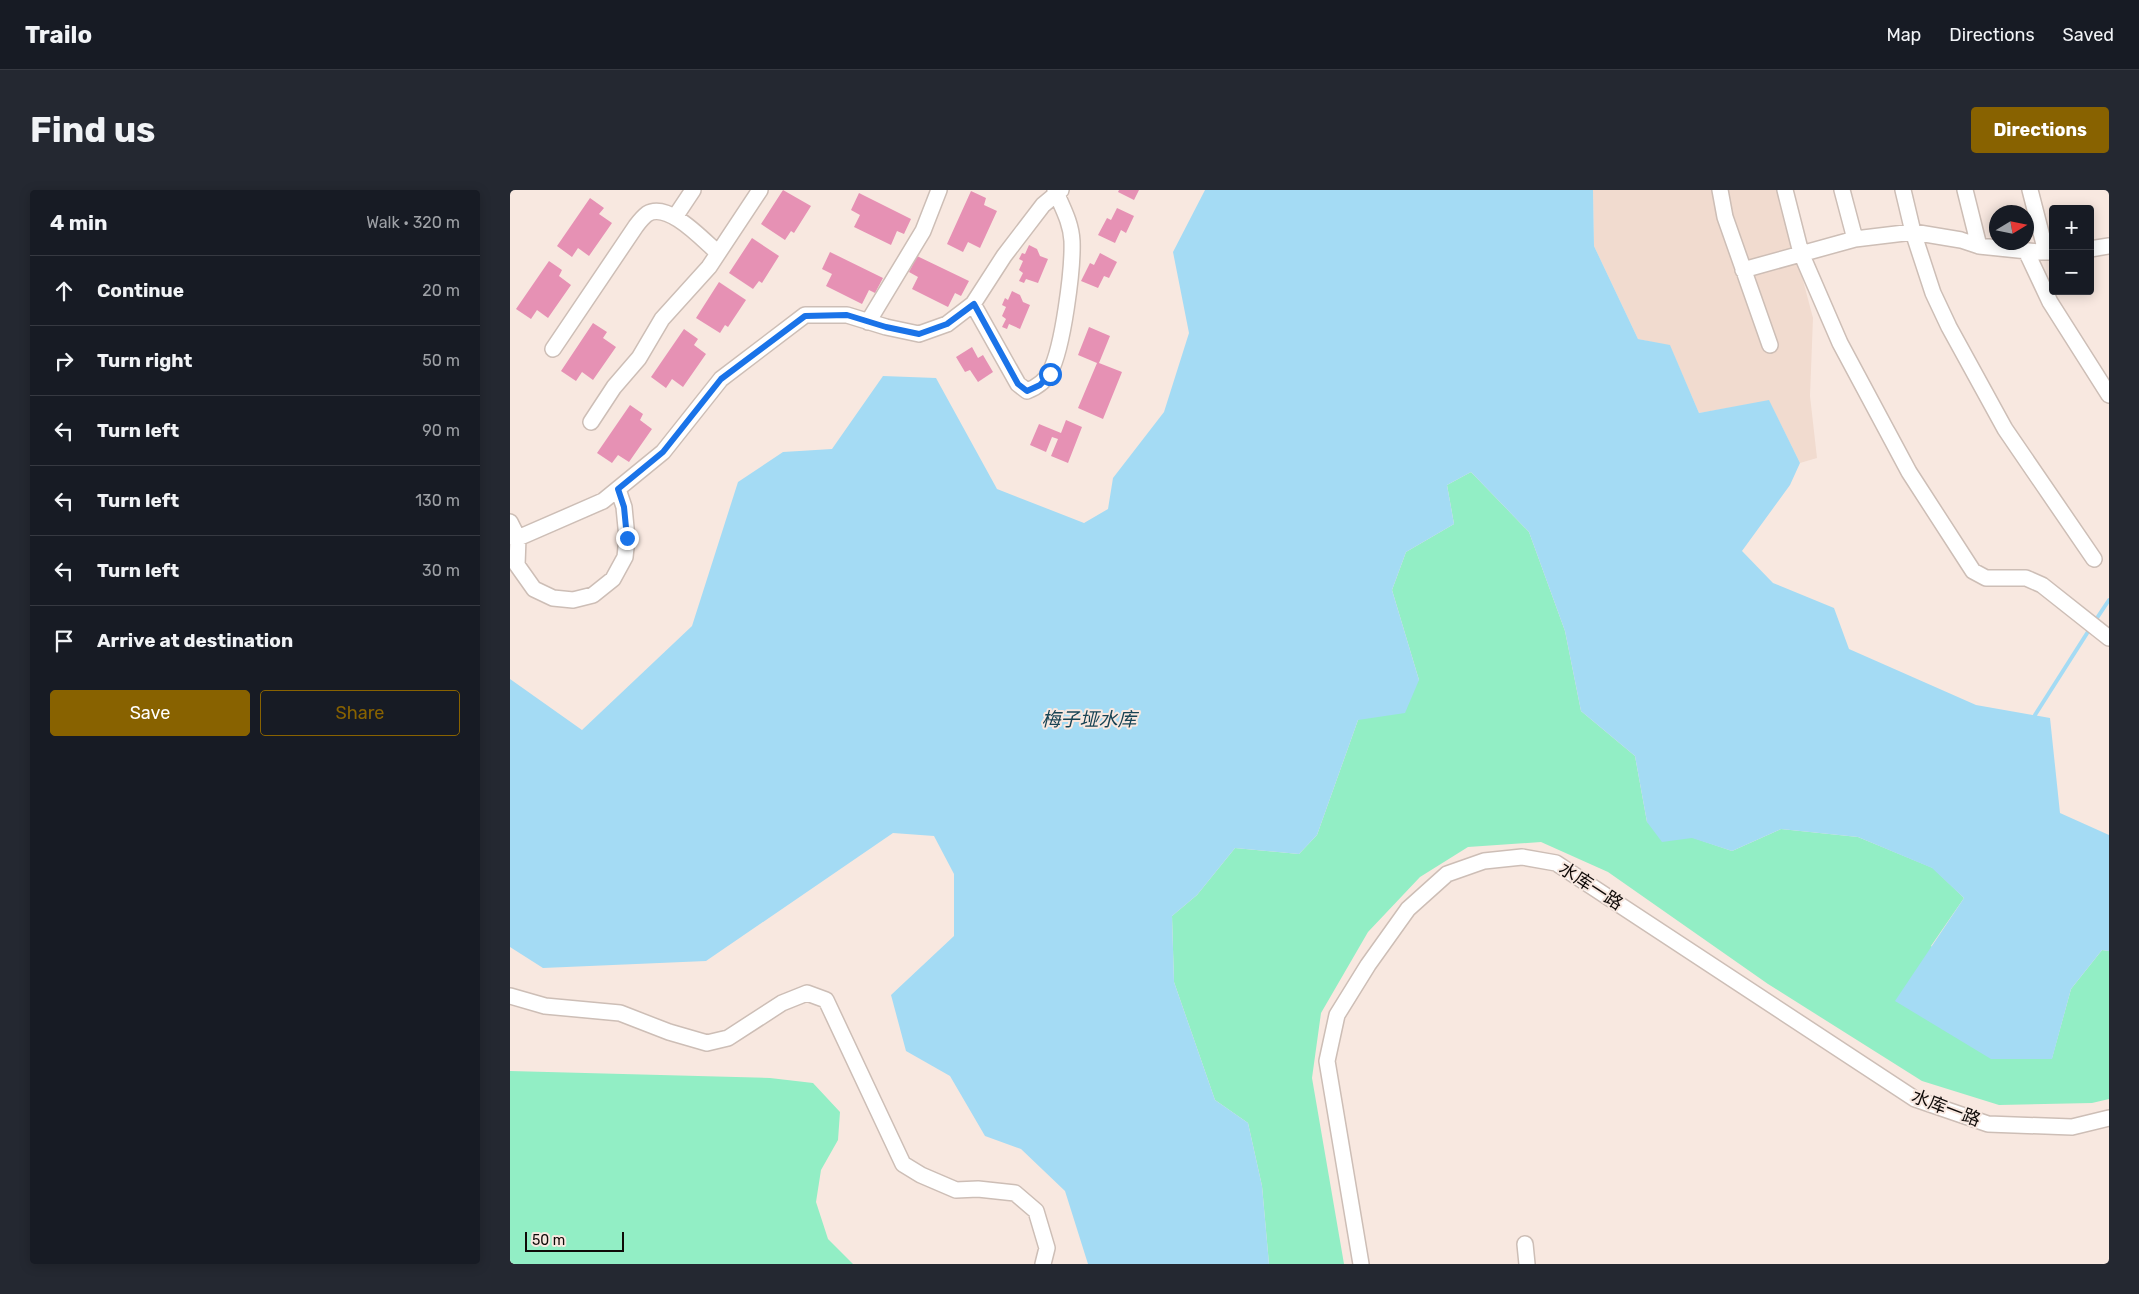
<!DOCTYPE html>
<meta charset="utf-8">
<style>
body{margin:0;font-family:Rubik,"Noto Sans SC",sans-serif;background:#242831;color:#f1f3f6}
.controls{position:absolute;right:15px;top:15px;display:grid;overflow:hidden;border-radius:5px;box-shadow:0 2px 12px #0003}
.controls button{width:45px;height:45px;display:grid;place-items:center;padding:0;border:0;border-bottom:1px solid #363941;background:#171b24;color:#f1f3f6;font:25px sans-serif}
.compass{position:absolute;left:1479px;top:15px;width:45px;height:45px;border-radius:50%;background:#171b24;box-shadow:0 2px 12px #0003;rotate:80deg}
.scale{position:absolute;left:15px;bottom:12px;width:99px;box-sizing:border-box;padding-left:5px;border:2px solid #0f0a08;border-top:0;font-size:14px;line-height:18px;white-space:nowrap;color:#0f0a08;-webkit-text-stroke:4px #f8e8e0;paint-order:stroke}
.stop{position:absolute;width:15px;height:15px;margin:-11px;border:4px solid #1a73e8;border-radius:50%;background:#fff}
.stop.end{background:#1a73e8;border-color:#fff;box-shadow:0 1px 5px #0008}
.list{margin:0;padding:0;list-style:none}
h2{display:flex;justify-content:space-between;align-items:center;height:65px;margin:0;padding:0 20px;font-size:21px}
h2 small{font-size:16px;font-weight:400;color:#9ea1a6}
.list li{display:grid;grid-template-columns:32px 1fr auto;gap:15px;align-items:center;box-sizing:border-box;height:70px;padding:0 20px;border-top:1px solid #363941}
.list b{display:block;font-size:19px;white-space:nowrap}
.list em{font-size:16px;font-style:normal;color:#9ea1a6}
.actions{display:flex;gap:10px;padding:15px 20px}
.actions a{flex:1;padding:11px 0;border:1px solid #886200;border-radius:5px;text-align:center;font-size:18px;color:#886200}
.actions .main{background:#886200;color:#fff}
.icon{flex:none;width:28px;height:28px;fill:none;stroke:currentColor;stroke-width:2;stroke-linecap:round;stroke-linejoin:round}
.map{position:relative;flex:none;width:1599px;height:1074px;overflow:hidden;border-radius:5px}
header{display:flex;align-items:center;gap:30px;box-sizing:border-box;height:70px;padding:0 25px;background:#171b24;border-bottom:1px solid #363941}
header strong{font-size:24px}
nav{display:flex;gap:28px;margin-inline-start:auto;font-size:18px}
.intro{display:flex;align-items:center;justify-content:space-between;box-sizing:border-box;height:120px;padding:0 30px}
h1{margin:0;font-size:35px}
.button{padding:12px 22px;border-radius:5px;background:#886200;color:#fff;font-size:18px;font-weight:700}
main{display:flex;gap:30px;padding:0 30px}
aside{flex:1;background:#171b24;border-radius:5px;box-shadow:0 2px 12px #0003}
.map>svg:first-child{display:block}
.built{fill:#f1dbcf}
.green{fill:#92eec5}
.water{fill:#a4dbf4}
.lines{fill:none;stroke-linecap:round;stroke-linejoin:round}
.stream{stroke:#a4dbf4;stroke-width:4}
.building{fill:#e691b4}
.minor-casing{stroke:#cdbeb6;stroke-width:18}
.minor{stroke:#fff;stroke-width:15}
.route{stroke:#1a73e8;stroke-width:6}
.labels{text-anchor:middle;stroke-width:4;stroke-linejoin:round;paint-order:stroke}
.street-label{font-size:18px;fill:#0f0a08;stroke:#f8e8e0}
.water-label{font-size:19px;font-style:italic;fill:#174354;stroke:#f8e8e0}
</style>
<header>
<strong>Trailo</strong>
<nav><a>Map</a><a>Directions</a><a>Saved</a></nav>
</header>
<div class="intro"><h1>Find us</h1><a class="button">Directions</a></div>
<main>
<aside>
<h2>4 min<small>Walk · 320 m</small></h2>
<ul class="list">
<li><svg class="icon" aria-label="ahead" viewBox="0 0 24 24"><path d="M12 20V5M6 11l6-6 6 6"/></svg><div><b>Continue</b></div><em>20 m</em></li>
<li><svg class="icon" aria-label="right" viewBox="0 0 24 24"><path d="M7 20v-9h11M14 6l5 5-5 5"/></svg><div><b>Turn right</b></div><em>50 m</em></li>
<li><svg class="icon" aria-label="left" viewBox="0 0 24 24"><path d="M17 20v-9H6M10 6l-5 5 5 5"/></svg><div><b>Turn left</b></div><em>90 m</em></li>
<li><svg class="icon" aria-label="left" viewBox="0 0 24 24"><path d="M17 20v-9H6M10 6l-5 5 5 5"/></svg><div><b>Turn left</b></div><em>130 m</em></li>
<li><svg class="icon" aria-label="left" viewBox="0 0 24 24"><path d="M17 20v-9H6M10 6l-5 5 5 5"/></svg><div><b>Turn left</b></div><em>30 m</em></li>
<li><svg class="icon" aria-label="arrive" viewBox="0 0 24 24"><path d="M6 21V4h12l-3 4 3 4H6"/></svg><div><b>Arrive at destination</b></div></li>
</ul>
<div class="actions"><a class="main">Save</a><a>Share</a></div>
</aside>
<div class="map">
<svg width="1599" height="1074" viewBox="0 0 1599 1074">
<rect width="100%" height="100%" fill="#f8e8e0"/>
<path class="built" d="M1083 0H1269L1303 128 1300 206 1307 268 1290 273 1259 211 1189 223 1160 156 1128 149 1084 56Z"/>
<path class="green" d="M961 282 1019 342 1055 441 1071 521 1125 566 1137 632 1222 661 1271 639 1348 647 1423 678 1454 708 1421 756 1542 868 1561 799 1592 760 1599 761V909L1582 913 1489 915 1412 891 1258 794 1098 682 1031 652 958 657 910 687 858 742 811 823 802 888 834 1074H759L752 996 738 933 705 910 664 792 662 726 687 705 725 658 789 664 807 645 848 530 909 490 882 400 896 362 944 334 937 295Z
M0 881 260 888 303 893 330 922 328 950 311 980 306 1012 318 1049 343 1074H0Z"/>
<path class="water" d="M695 0H1083L1084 56 1128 149 1160 155 1189 223 1259 210 1290 273 1280 295 1232 361 1263 393 1324 418 1339 459 1466 515 1540 528 1550 623 1599 645V761L1592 760 1561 799 1542 869H1481L1385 811 1454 708 1422 678 1348 647 1271 639 1222 661 1182 648 1152 652 1137 632 1125 566 1071 521 1055 441 1019 342 961 282 937 295 944 334 896 362 882 400 909 490 895 523 848 530 807 645 789 664 725 658 687 705 662 726 664 792 705 910 738 933 752 996 759 1074H578L555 1001 511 959 475 946 440 886 396 861 381 805 444 746V684L424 646 383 643 196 771 33 778 0 757V489L72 540 182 436 228 292 273 262 322 259 373 186 426 188 487 299 574 333 598 319 603 288 654 222 679 143 663 62Z"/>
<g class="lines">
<path class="stream" d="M1585 431 1599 410
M1525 525 1581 437"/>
</g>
<path class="building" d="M273 0 301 16 284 43 281 41 275 50 251 34Z
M609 0H629L624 10 608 2Z
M461 1 476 8 474 15 487 21 470 58 458 52 453 62 437 54Z
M349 3 401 29 394 44 387 41 381 55 344 37 350 25 341 20Z
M80 8 94 18 89 24 102 33 79 66 68 58 62 67 47 56Z
M607 18 624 26 616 43 611 40 605 53 588 45 597 28 601 30Z
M242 48 269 66 252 93 249 91 243 99 219 83Z
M519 55 527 59 530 66 538 69 528 93 516 89 514 93 509 91 513 83 509 80 513 71 509 69 512 63 515 64Z
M320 62 373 88 365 103 359 100 352 114 316 96 322 84 312 79Z
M590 63 607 72 599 88 594 86 588 98 571 91 580 73 584 75Z
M407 66 459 91 451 106 445 103 438 117 402 99 408 87 399 82Z
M39 71 52 80 49 86 61 95 38 128 27 120 21 129 6 119Z
M209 92 236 110 218 137 215 135 210 143 186 128Z
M502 101 510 105 513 112 520 115 510 139 499 134 497 139 492 137 496 129 492 126 496 117 492 115 495 108 498 110Z
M83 133 97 142 93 148 106 157 83 190 72 182 66 191 51 181Z
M579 137 600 146 589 173 612 182 593 229 568 218 587 173 568 165Z
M174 139 188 149 184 155 196 164 173 197 162 189 156 198 141 187Z
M462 157 468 168 473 165 483 182 468 192 460 180 455 182 446 167Z
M120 215 133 224 130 230 142 239 119 272 108 265 102 273 87 263Z
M556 230 572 237 558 273 541 266 548 249 542 247 536 262 520 255 529 234 551 243Z"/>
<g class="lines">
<g class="minor-casing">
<path id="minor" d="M1210 0 1215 27 1260 155
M1275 0 1291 63 1330 153 1399 282 1463 381 1476 388H1516L1532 395 1599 448
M1332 0 1345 49
M1393 0 1403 42 1423 103 1439 137 1495 239 1584 369
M1455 0 1469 56
M1520 0 1536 62
M165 27 183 0
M1580 59 1599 56
M1516 61 1540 112 1599 205
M1233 80 1345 49 1403 42 1451 50 1469 56 1528 62H1543
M463 114 508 194 517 201C527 197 535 192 540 182 553 158 563 79 562 51 561 32 552 17 545 0
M358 132 413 41 429 0
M43 159 126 36C129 32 133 27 137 24 158 11 193 50 208 63
M81 232 104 197 129 168 152 129 199 77 250 0
M0 332 8 348 7 375 24 399 43 408 63 410 83 405 103 389 115 367 117 348 114 317 108 299
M0 347 8 348 93 311 153 262 211 189 295 125H337L376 137 409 144 437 134 463 114 494 66 533 15 551 0
M0 806 35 816 110 823 159 842 197 853 218 848 272 813 297 803 316 810 393 974 411 985 446 1000 468 999 505 1003 526 1021 537 1058 533 1074
M1015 1054 1017 1074
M851 1074 817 871 827 825 858 775 898 719 937 684 974 671 1012 667 1046 673 1405 909 1478 934 1562 937 1599 928"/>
</g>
<use href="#minor" class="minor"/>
</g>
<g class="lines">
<path class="route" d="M117 348 114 317 108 299 153 262 211 189 295 126 337 125 376 137 409 144 437 134 464 114 508 194 517 201 530 195 540 184"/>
</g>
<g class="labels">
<g class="street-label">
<text transform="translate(1081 696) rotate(33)" y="6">水库一路</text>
<text transform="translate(1436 918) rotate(21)" y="6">水库一路</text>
</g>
<g class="water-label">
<text x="579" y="536">梅子垭水库</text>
</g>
</g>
</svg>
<div class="controls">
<button>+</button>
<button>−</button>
</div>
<svg class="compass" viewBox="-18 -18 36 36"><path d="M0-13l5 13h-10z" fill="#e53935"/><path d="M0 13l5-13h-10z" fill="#9ea1a6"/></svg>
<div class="scale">50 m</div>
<div class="stop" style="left:540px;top:184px"></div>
<div class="stop end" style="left:117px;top:348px"></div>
</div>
</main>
